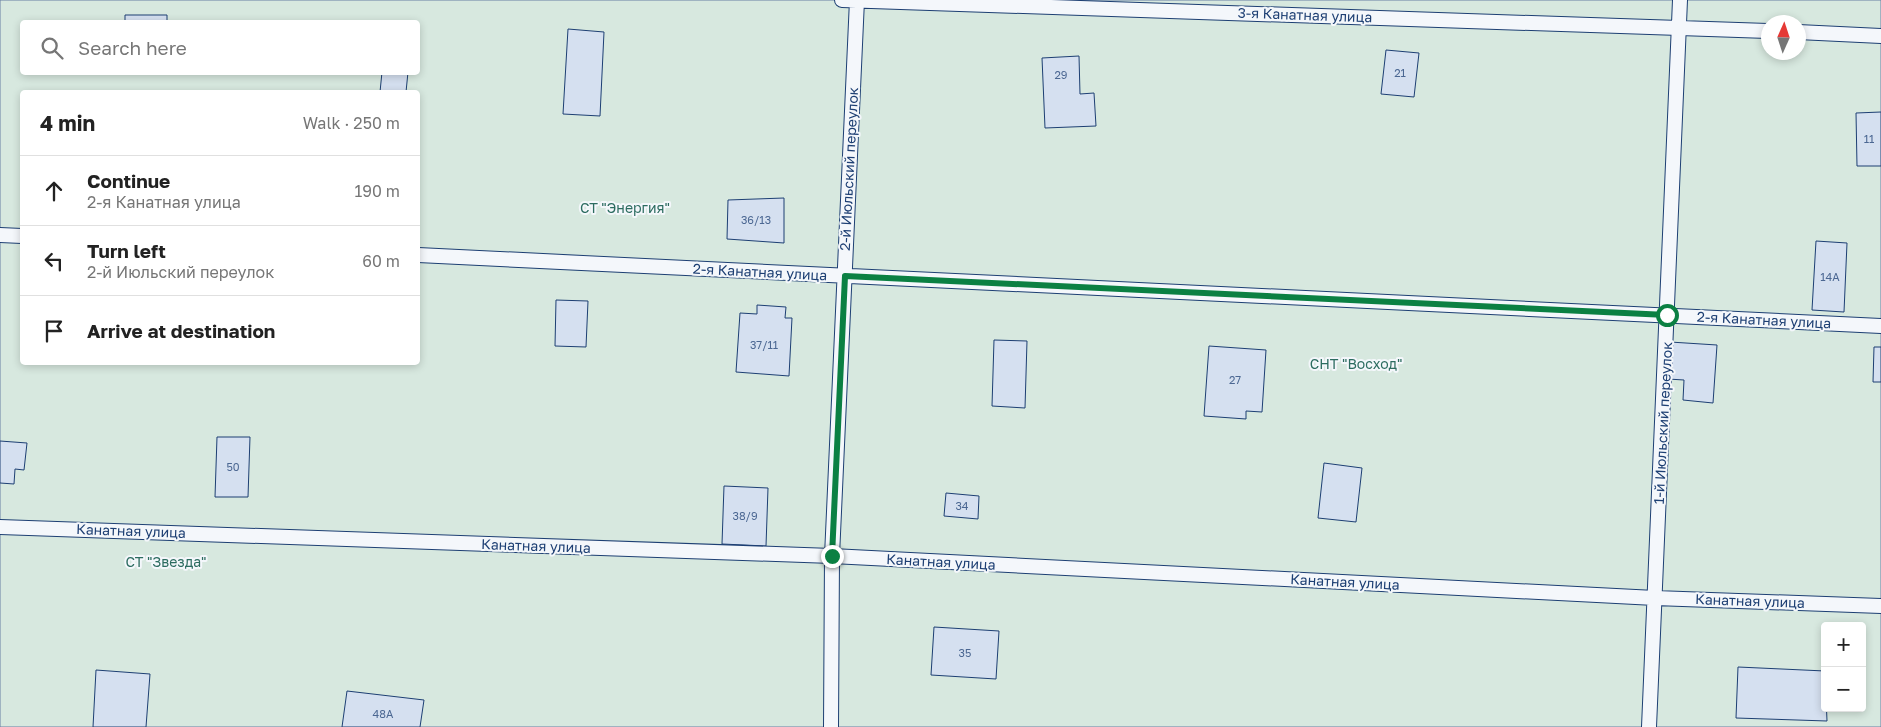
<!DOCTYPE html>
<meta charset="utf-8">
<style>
body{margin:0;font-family:"Golos Text",sans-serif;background:#f6f6f6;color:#222}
.controls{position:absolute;right:15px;bottom:15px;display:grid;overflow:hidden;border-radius:5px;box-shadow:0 2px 8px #0003}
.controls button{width:45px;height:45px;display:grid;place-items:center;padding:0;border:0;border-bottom:1px solid #e0e0e0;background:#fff;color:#222;font:25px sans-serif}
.compass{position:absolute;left:1761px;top:15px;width:45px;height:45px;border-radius:50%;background:#fff;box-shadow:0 2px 8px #0003;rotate:3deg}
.stop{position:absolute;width:15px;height:15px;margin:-11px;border:4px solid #0b8043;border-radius:50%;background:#fff}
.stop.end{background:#0b8043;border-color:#fff;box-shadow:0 1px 5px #0008}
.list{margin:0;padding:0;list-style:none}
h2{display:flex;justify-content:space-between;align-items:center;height:65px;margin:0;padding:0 20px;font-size:21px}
h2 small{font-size:16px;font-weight:400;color:#767676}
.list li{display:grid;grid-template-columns:32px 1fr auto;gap:15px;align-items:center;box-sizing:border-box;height:70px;padding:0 20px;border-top:1px solid #e0e0e0}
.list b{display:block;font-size:19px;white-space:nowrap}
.list p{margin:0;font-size:16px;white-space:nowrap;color:#767676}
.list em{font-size:16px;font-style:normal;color:#767676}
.icon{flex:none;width:28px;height:28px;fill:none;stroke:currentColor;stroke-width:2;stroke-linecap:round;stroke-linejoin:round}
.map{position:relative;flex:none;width:1881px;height:727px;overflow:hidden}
.search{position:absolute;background:#fff;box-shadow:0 2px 8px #0003;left:20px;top:20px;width:400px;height:55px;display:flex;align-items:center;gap:12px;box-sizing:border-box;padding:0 18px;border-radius:5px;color:#767676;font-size:19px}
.panel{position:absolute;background:#fff;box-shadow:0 2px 8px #0003;left:20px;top:90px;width:400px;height:275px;border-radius:5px}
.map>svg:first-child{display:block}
.green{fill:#d7e8df;stroke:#687fa3;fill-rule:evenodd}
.building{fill:#d5e0f0;stroke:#1d3f73}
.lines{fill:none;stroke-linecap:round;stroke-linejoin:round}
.lane-casing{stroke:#1d3f73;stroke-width:16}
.lane{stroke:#f4f7fb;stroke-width:14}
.route{stroke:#0b8043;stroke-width:6}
.labels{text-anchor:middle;stroke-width:4;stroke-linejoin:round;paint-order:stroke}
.number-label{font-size:11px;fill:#4b6792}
.street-label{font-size:14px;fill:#1d3f73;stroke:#f4f7fb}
.park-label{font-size:14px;fill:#2c6c60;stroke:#f4f7fb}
</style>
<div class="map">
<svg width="1881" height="727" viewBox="0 0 1881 727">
<rect width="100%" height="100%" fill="#f4f7fb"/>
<path class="green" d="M0 0H1881V727H0ZM22 22H418V72H22ZM1768 22H1798V52H1768ZM22 92H418V362H22ZM1825 626H1862V708H1825Z"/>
<path class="building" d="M125 15H167V22H125Z
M568 29 604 32 600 116 563 114Z
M1386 50 1419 53 1414 97 1381 94Z
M1079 56 1080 94 1094 93 1096 126 1045 128 1042 58Z
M382 72H408L406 92H380Z
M1881 112V166H1857L1856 113Z
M784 198V243L727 239 728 200Z
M1816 241 1847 243 1844 312 1812 310Z
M556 300 588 301 586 347 555 346Z
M757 305 786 307 785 318H792L789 376 736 372 740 313 757 314Z
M994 340 1027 341 1025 408 992 406Z
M1670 342 1717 345 1713 403 1683 400 1684 380 1668 379Z
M1209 346 1266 350 1262 412 1246 411V419L1204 416Z
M1874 347H1881V382H1873Z
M217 437H250L248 497H215Z
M0 441 27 443 24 470 15 469 14 484 0 483Z
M1324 463 1362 468 1356 522 1318 518Z
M724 486 768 488 766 546 722 544Z
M946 493 979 496 978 519 944 516Z
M934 627 999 631 996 679 931 675Z
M1738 667 1825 671 1827 721 1736 718Z
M96 670 150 674 146 727H93Z
M347 691 424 700 420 727H342Z"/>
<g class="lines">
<g class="lane-casing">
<path id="lane" d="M842 0 1768 31
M1798 32 1881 36
M0 235 22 236
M418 255 1881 326
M0 527 832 556 1655 598 1881 606
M831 727 832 556 857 0
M1649 727 1680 0"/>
</g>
<use href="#lane" class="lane"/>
</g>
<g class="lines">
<path class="route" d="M832 556 845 276 1667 315"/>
</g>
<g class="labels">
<g class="number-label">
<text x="1400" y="77">21</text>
<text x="1061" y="79">29</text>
<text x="1869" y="143">11</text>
<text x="756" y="224">36/13</text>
<text x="1830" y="281">14А</text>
<text x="764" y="349">37/11</text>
<text x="1235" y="384">27</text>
<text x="233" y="471">50</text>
<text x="962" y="510">34</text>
<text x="745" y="520">38/9</text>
<text x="965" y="657">35</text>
<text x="383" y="718">48А</text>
</g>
<g class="street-label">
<text transform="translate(1305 15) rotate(2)" y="5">3-я Канатная улица</text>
<text transform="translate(849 169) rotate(-87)" y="5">2-й Июльский переулок</text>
<text transform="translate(760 272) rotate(3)" y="5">2-я Канатная улица</text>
<text transform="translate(1764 320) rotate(3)" y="5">2-я Канатная улица</text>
<text transform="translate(1663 423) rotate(-87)" y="5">1-й Июльский переулок</text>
<text transform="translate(131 531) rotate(2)" y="5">Канатная улица</text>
<text transform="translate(536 546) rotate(2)" y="5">Канатная улица</text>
<text transform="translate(941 562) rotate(3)" y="5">Канатная улица</text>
<text transform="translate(1345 582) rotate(3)" y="5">Канатная улица</text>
<text transform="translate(1750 601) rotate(2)" y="5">Канатная улица</text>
</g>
<g class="park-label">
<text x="625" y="213">СТ "Энергия"</text>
<text x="1356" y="369">СНТ "Восход"</text>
<text x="166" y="567">СТ "Звезда"</text>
</g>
</g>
</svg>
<div class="controls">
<button>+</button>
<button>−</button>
</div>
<svg class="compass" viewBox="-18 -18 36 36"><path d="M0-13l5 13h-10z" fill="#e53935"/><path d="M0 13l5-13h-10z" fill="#767676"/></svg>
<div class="stop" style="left:1667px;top:315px"></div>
<div class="stop end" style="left:832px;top:556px"></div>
<div class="search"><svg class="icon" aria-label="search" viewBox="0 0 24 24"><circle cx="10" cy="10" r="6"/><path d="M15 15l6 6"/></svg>Search here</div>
<section class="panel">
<h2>4 min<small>Walk · 250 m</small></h2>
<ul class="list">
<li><svg class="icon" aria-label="ahead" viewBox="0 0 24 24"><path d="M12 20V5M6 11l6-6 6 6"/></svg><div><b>Continue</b><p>2-я Канатная улица</p></div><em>190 m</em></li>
<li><svg class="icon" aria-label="left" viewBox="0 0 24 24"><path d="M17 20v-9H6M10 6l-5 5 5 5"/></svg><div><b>Turn left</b><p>2-й Июльский переулок</p></div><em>60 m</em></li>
<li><svg class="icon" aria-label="arrive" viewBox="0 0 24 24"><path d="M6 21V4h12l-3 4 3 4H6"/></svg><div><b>Arrive at destination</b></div></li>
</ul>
</section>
</div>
